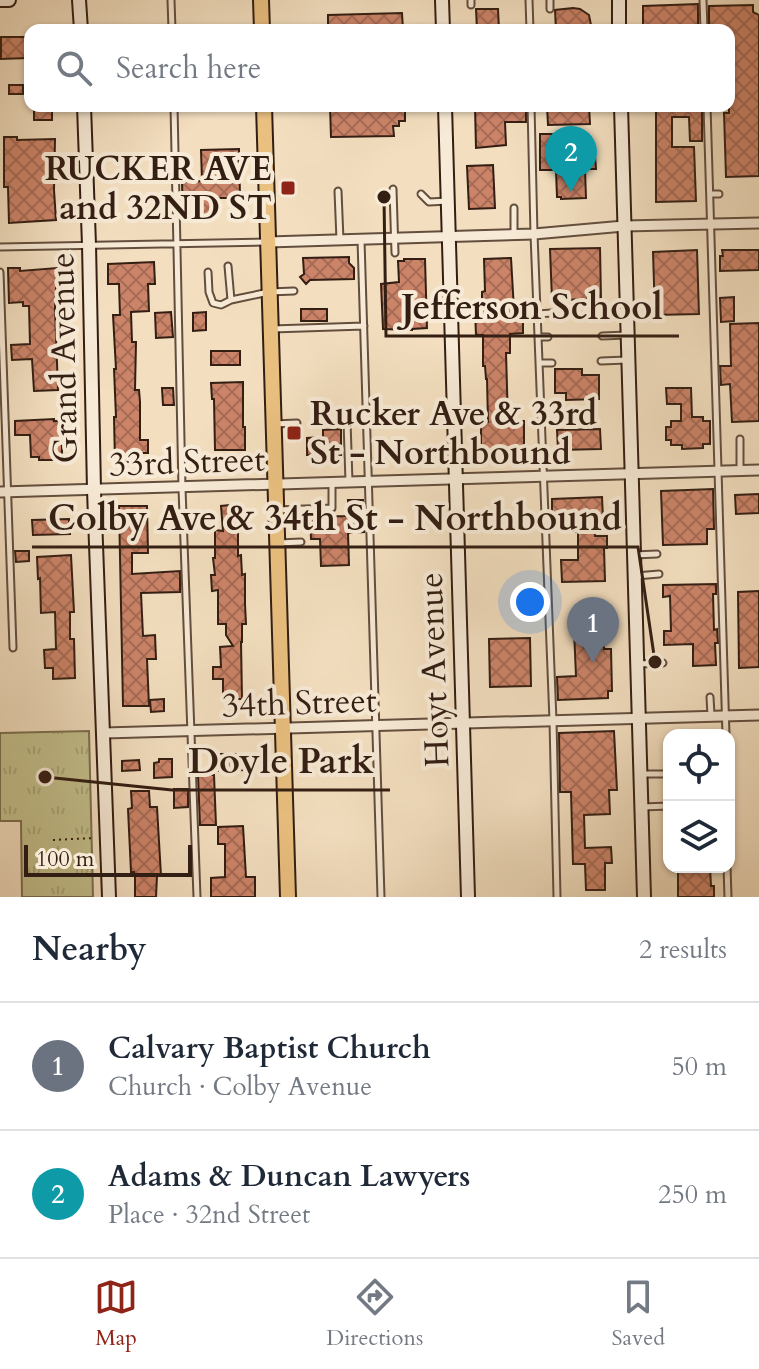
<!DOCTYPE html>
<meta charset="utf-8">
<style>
body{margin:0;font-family:Cardo,serif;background:#f6f6f7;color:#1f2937}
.controls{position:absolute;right:24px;bottom:24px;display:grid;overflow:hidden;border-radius:16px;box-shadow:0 2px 6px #0004}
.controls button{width:72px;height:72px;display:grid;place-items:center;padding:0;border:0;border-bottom:2px solid #e0e1e3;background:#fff;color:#1f2937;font:40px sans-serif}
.scale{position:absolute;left:24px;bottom:20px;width:168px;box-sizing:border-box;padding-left:8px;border:4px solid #331e13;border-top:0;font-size:22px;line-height:28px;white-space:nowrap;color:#331e13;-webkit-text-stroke:6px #f7ead6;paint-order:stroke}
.you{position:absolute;left:530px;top:602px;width:28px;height:28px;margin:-20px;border:6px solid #fff;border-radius:50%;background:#1a73e8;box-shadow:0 0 0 12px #1a73e833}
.badge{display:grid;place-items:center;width:52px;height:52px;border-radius:50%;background:#8f2418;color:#fff;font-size:26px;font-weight:700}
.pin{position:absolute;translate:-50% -66px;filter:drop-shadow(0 2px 4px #0008)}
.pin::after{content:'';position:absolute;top:42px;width:28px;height:24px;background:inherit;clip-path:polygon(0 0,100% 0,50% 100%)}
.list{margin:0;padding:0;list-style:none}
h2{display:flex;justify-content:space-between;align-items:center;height:104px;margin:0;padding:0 32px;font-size:34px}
h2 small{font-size:26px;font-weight:400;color:#747a83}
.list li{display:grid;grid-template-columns:52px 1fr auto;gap:24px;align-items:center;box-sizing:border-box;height:128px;padding:0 32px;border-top:2px solid #e0e1e3}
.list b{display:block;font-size:30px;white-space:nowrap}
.list p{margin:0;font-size:26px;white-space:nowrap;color:#747a83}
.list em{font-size:26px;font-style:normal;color:#747a83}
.icon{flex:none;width:44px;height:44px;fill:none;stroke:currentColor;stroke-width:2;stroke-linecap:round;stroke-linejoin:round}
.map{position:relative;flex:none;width:759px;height:897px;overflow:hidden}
.search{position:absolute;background:#fff;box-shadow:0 2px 6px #0004;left:24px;right:24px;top:24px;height:88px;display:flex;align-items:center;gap:20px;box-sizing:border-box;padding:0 28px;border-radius:16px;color:#747a83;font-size:30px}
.sheet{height:360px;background:#fff}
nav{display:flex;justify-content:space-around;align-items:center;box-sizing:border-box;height:112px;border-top:2px solid #e0e1e3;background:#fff;font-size:22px;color:#747a83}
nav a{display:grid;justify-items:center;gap:4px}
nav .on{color:#8f2418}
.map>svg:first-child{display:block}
.park{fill:url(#park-tufts);stroke:#7b6f50;stroke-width:2}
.building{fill:url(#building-cross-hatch);stroke:#331e13;stroke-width:2}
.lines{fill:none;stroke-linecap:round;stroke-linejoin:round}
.lane-casing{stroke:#634e3e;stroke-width:9}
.street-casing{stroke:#634e3e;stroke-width:13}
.secondary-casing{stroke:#331e13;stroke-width:16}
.primary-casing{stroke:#331e13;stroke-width:18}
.path{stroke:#331e13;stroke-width:2;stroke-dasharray:2 4;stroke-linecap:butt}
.lane{stroke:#f7ead6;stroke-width:5}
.street{stroke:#f7ead6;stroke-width:9}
.secondary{stroke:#f7ead6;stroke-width:12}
.primary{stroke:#eac080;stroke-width:14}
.poi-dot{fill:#8f2418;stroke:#f7ead6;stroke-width:3}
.labels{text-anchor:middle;stroke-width:8;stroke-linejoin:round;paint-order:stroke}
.poi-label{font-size:34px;font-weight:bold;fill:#331e13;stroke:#f7ead6;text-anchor:end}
.street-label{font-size:34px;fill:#331e13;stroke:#f7ead6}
.leader{fill:none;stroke:#331e13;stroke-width:3}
.callout-dot{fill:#331e13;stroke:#f7ead6;stroke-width:3}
.callout-label{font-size:36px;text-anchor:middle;font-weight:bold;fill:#331e13;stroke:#f7ead6;stroke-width:8;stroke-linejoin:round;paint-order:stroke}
</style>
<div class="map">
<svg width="759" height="897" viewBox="0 0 759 897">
<defs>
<pattern id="park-tufts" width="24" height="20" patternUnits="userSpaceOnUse" patternTransform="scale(2)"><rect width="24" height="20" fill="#c3c08d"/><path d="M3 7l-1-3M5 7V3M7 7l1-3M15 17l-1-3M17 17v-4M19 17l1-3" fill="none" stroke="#a8a579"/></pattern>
<pattern id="building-cross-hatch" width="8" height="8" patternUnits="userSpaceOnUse" patternTransform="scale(2)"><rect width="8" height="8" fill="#cc8469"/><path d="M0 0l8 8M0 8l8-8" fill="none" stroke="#a66b55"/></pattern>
</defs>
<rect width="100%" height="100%" fill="#f3dfc0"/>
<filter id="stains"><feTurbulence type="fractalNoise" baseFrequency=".0025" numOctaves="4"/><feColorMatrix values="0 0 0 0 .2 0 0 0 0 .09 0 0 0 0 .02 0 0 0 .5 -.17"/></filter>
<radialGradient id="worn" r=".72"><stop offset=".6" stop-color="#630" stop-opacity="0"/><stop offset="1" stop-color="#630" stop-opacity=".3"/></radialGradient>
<path class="park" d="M89 731 93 897H22L21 821H0V733Z"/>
<path class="building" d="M698 4V30H643V6Z
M753 5V12L759 15V176L726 177 724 113H729V30H709V6Z
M573 8 580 9 589 15 592 30H556L555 10Z
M476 9H498L499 30H477Z
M402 13 403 30H328V15Z
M1 37H27L28 58 1 59Z
M9 85H23V94H9Z
M34 106H52V120H34Z
M330 106H405V121H399V126H393L394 136 331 137Z
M475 106H526V122H505L506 145 476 148Z
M547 106H589L590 124 548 125Z
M656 106H702V141H690L689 117H672V147H694L696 201 656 202Z
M540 134H553V157L595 156 596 169H585L586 198 561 199V197H557L556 170H540Z
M4 137H17V140L55 139 54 190 56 220 9 223 8 187H4Z
M239 149 240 198H211L212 219H183L182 182 202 181 201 150Z
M493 165 495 208 469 209 467 166Z
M600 248 601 299 552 300 550 249Z
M697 250 699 314 655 315 653 252Z
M722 250H759V270L720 271V256H723Z
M349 257V263L354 268V279L310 280 306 284 300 277 304 274 303 258Z
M511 258 514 310 523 309V333L510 334V353H506L508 421H524V450L481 451V422H488L487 379H486L485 366H483V335H476L475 311H482V292L485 291 484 259Z
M404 259H425L427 328 412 329V330L383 329 381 284 399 282 398 261H404Z
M154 262 155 284H148L149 311 131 312 132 342H136L135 390H139L140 402V440H148V453H140V462H115L114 417H116L114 369H116L113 315H120L119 284H108V264Z
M8 268H20V271L57 268 58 288H56L55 308 58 390 34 391 32 359 12 360 11 345 30 344 29 306H23V302L9 303Z
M734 297V321L721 322 720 298Z
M301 309H327V321H301Z
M171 312 173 337 156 338 155 313Z
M206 312V330L193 331V313Z
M759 323V421L732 422 730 384 721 385 720 366H731L730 324Z
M211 351H240V365H211Z
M555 369H582V375H599V399L566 400V393H555Z
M243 382V427H245V450H215L214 399H212L211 383Z
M162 388H173L174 405H163Z
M666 388H691L692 417H703V421H710V444H703V448L682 449V445H671V440H666V427H671V421H681V404H667Z
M54 419V421H65L66 434H62V460H39V457H31L30 435H15V421Z
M341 429V455H307V438L323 437V430Z
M600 429 601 449 558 450 557 430Z
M713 489 714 529H707V544L663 545 661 491Z
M759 494V513L736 514 735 495Z
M602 497 603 518 594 519 595 536H607V548H604L605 581 562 582 561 560H578V532H562V520H552V499Z
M348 500H363L364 532 348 533 349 565 321 566 320 539H311L310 517 349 516Z
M240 504 242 519 238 520V556L241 555 242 575 245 574V604L246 624H242V642H241L242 699H223V679H213V667H221L220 647 233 646 226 635V624H218V590L212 591 211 575H215L213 558H215V530L223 531 221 506Z
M119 506H147L148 553H132V574L180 571V592L141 593 143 636 155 635 156 659H147L149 706H123Z
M69 519 70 534 33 535 32 520Z
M15 551H29V561L16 562Z
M71 555 74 612H70V639H74L75 678 53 679V668H45L44 650 56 649 55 612 41 613 40 578 38 579 37 557Z
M716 584V594H713L714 630 717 629 718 643H715L716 665 693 666V644L664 645V631H671L670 596 663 597V585Z
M759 591V667L739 668 738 592Z
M603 629 604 649H611L612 691H608V698L558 700 557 677 576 676 574 630Z
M530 638 531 686 490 687 489 639Z
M164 699V711L151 712 150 700Z
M614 731 617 790H609L610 814 584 815 585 848 611 847 612 863H605V890H586L585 864H573L571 792H560L559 733Z
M219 754H245V770L219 771Z
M159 759H172V777L154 778V763L159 762Z
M139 760 140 770 122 771V761Z
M198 775H214L216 825H200Z
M174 789H188V807L174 808Z
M131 791H149L150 807H157L161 876H157L156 897H135V876L134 872H131L128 809 132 808Z
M243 826 246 877H255V897H211V878L225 877V844H218V827Z
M678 867H710L711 886H714V897H678Z"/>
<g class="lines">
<g class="lane-casing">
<path id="lane" d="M171 0 172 30
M471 0V5
M529 0 530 30
M550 0V9
M703 0 704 30
M425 30 442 29
M174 106 182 488 197 897
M531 106 534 234 553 721 557 897
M707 106 726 735
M393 189 395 253
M338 191 340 240
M421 194 429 202 448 201
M710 194H719
M514 208V233
M361 240 381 897
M0 247 267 242
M228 266 231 300 269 292 294 291
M0 272 13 648
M208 272 209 292 213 303 221 305 231 300
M604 313 626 311
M537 314 552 313
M272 329 364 326
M602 336 627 335
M538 337H548
M601 361 627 360
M539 363H552
M347 421 349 482
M274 424 297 423
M740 439V470
M277 510 332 508V483
M279 543 301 542
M634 555 657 554
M636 576 659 574
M638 664 663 663
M710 697 711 715
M642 774H663
M642 807 669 806
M727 867 728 897"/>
</g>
<g class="street-casing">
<path id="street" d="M268 242 534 234 624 226 759 223
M0 492 759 470
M104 733 759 715"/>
</g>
<g class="secondary-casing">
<path id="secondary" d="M0 0H9
M79 0 81 30
M442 0 443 30
M619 0V30
M84 106 89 245 94 490 109 897
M445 106 468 897
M621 106 644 897"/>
</g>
<g class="primary-casing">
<path id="primary" d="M261 0 262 30
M264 106 288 897"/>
</g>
<path class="path" d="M53 840 94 838"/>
<use href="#lane" class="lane"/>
<use href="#street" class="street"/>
<use href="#secondary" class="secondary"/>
<use href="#primary" class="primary"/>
</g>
<g class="poi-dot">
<rect x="280" y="180" width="16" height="16" rx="4"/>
<rect x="286" y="425" width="16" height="16" rx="4"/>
</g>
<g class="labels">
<g class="poi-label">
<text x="272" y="180">RUCKER AVE<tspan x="272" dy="39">and 32ND ST</tspan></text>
<text x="310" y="425" text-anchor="start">Rucker Ave &amp; 33rd<tspan x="310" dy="39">St - Northbound</tspan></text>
</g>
<g class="street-label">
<text transform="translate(63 358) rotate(-91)" y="12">Grand Avenue</text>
<text transform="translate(187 461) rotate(-2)" y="12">33rd Street</text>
<text transform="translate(433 670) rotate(-92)" y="12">Hoyt Avenue</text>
<text transform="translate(299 702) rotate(-2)" y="12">34th Street</text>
</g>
</g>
<path class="leader" d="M384 197L386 336H679M655 662L638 547H32M45 777L172 790H390"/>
<g class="callout-dot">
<circle cx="384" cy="197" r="8"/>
<circle cx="655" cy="662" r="8"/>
<circle cx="45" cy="777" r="8"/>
</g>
<g class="callout-label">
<text x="532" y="319">Jefferson School</text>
<text x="335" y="530">Colby Ave &amp; 34th St - Northbound</text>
<text x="281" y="773">Doyle Park</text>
</g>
<rect width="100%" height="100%" filter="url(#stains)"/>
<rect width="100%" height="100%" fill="url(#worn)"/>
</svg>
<div class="controls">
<button><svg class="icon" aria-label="locate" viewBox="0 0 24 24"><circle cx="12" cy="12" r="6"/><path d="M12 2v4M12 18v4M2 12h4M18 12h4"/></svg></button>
<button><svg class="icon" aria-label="layers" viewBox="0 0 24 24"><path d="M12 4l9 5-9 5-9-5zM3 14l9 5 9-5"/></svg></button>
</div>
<div class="scale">100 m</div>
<div class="you"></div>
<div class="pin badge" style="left:593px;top:663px;background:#6b7280">1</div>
<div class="pin badge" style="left:571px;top:192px;background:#0f9aa8">2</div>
<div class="search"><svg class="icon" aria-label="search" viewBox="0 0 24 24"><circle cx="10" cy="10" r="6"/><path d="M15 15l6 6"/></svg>Search here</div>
</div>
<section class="sheet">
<h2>Nearby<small>2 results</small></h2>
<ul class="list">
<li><span class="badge" style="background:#6b7280">1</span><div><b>Calvary Baptist Church</b><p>Church · Colby Avenue</p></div><em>50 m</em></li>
<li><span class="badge" style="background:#0f9aa8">2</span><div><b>Adams &amp; Duncan Lawyers</b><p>Place · 32nd Street</p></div><em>250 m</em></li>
</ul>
</section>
<nav>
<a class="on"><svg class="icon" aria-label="map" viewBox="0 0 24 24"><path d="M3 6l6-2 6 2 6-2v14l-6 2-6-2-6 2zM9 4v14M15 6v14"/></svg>Map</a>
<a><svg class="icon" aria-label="directions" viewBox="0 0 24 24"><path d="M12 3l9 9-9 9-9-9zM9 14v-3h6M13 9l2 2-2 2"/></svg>Directions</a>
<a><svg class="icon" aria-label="saved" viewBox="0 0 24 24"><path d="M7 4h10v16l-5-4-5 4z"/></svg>Saved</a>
</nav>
